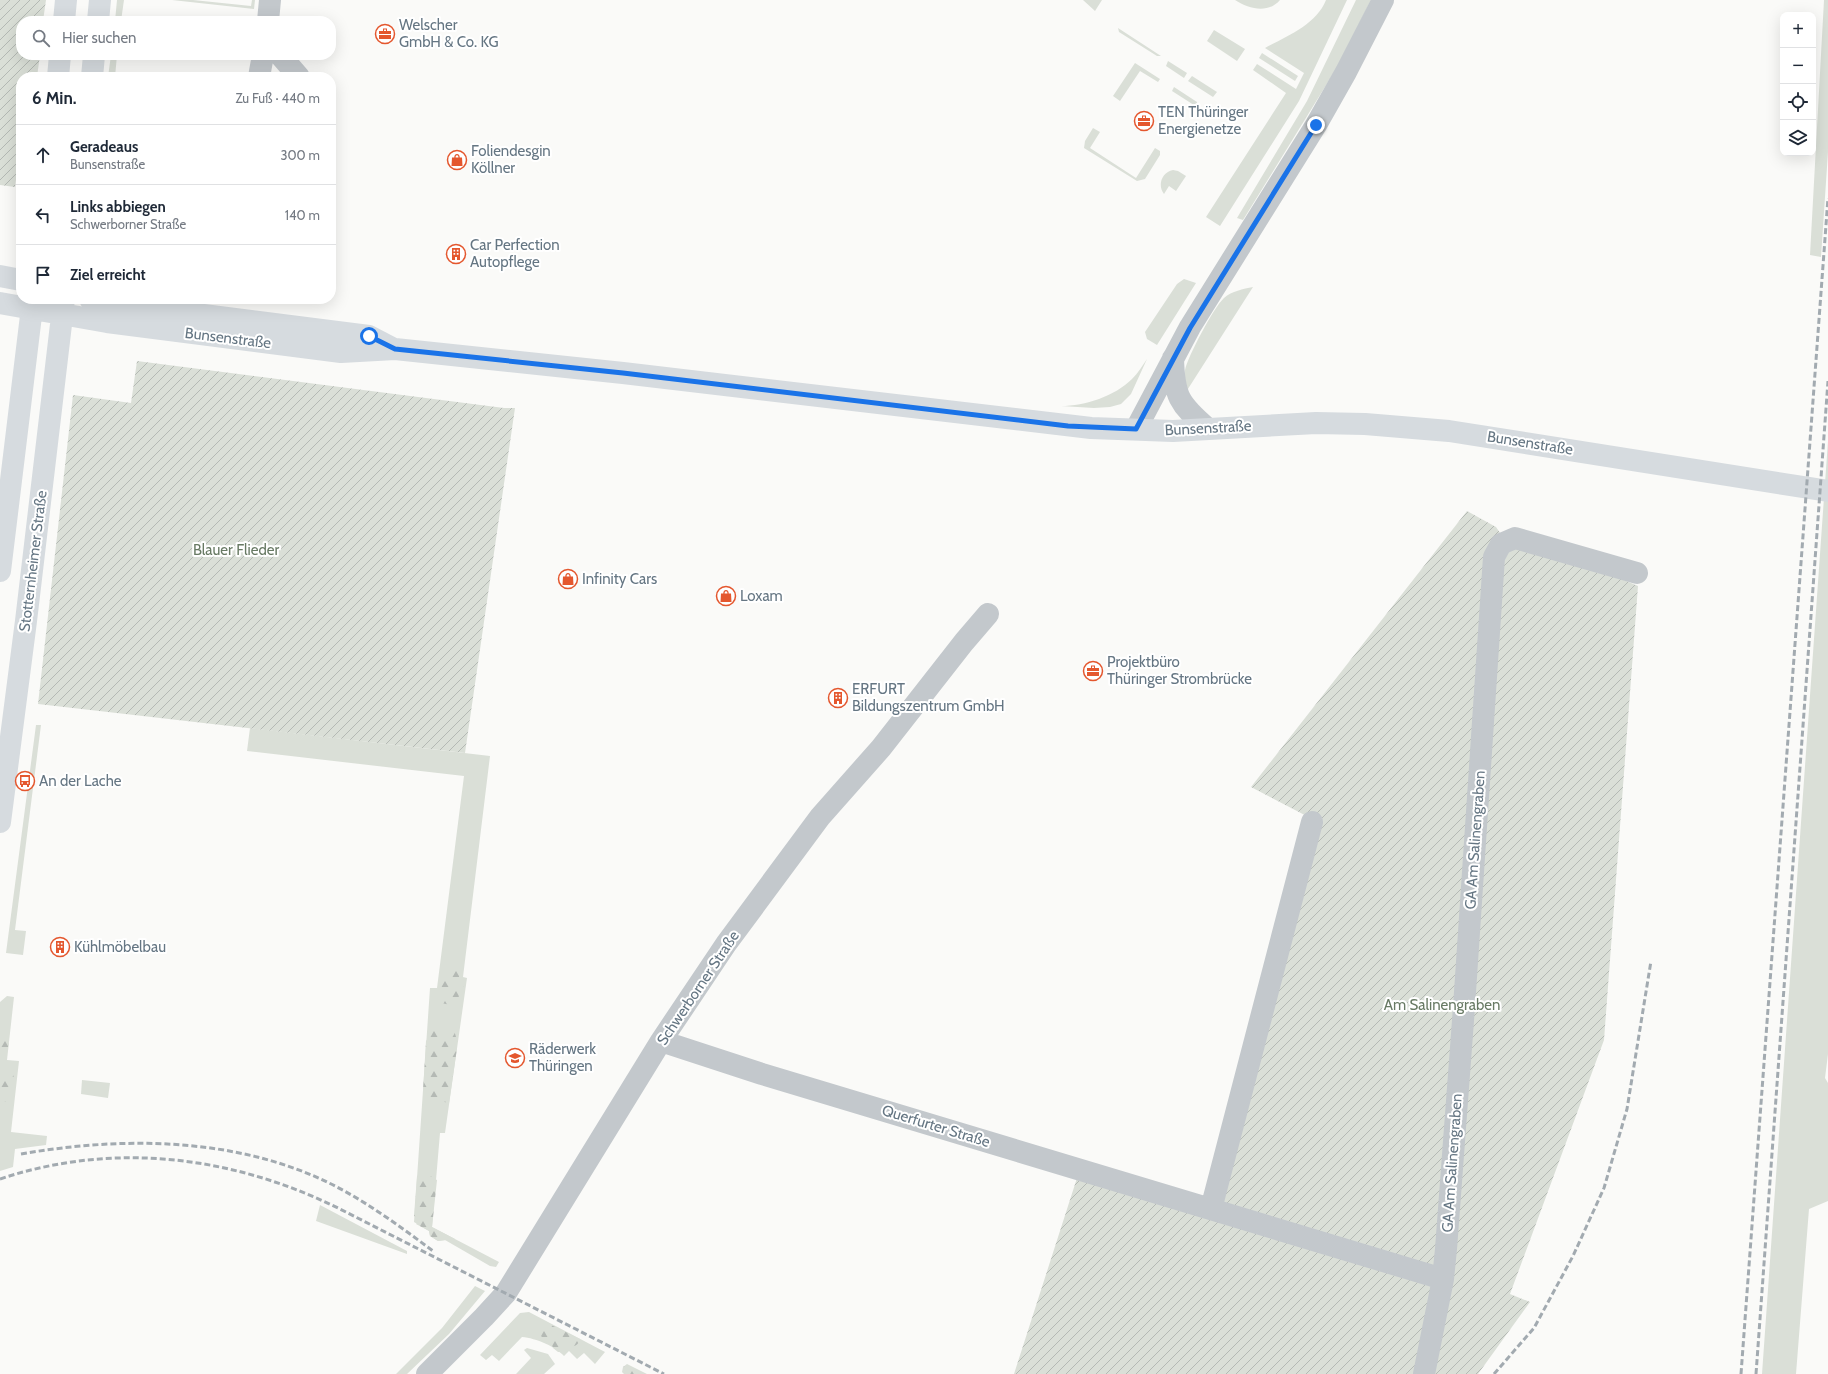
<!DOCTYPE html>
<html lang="de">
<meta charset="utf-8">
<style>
body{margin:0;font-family:Cabin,sans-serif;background:#f6f6f7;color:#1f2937}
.controls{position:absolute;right:12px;top:12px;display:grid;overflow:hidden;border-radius:8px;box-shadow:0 4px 16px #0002}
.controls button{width:36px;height:36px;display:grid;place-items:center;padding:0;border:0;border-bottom:1px solid #e0e1e3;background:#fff;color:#1f2937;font:20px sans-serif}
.stop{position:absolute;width:12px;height:12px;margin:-9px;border:3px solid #1a73e8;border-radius:50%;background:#fff}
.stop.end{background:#1a73e8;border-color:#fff;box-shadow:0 1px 4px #0008}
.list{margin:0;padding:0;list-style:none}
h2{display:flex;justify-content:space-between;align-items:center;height:52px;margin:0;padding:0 16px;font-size:17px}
h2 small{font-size:13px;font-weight:400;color:#747a83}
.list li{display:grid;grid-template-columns:26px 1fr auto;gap:12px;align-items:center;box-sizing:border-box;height:60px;padding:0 16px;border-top:1px solid #e0e1e3}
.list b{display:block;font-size:15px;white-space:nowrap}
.list p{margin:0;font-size:13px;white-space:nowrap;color:#747a83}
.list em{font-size:13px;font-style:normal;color:#747a83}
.icon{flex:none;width:22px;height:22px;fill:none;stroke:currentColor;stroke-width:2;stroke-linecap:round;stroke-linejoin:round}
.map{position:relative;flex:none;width:1828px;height:1374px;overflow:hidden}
.search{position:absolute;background:#fff;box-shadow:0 4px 16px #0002;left:16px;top:16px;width:320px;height:44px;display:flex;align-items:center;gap:10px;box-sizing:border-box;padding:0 14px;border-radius:16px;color:#747a83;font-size:15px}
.panel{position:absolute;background:#fff;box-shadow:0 4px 16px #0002;left:16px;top:72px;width:320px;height:232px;border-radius:16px}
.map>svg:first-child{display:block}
.green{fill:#dadfd7}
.forest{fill:url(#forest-firs)}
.garden{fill:url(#garden-furrows)}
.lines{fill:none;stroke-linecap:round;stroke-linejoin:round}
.minor{stroke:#c3c8cc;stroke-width:22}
.major{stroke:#d6dbdf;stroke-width:22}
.rail{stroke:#a2aab0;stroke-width:3;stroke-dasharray:6 3;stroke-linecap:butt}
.route{stroke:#1a73e8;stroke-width:5}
.labels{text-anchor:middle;stroke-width:4;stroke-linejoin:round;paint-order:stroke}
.poi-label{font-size:15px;fill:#657683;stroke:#fff;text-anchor:start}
.street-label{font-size:15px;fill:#657683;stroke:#fff}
.park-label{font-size:15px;fill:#687a64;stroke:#fff}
</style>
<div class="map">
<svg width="1828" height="1374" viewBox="0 0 1828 1374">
<defs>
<pattern id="forest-firs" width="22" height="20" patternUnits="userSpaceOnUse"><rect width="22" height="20" fill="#dadfd7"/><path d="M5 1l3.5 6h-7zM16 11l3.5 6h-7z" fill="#b4b9b4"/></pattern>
<pattern id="garden-furrows" width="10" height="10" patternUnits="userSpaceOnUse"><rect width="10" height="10" fill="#dadfd7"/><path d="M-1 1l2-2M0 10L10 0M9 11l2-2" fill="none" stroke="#b4b9b4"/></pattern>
</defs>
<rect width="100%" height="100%" fill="#fafaf8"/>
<path class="green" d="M117 0H124L121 21H115Z
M172 0H193L251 6 252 0H255L254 9Z
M1083 0H1102L1095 11Z
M1235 0H1280C1268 14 1249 9 1235 0Z
M1326 0H1347L1299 101 1220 226 1206 217 1286 93 1253 70 1257 64 1296 89 1304 73 1265 48C1287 36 1316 25 1326 0Z
M1356 0H1371L1336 69 1243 220 1237 218 1307 101Z
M1824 0H1828V152L1821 257 1810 255Z
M1118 28 1161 56H1157L1119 32Z
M1214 30 1245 49 1237 61 1207 41Z
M1262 53 1298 76 1295 81 1259 58Z
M111 55H117L115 77H108Z
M1168 61 1187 73 1184 78 1166 66Z
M1135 63 1160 79 1158 82 1140 71 1120 101 1113 96Z
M1192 76 1217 92 1213 97 1188 81Z
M1174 87 1197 102V107L1172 91Z
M1093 128 1100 132 1090 148 1136 178 1155 148 1160 151V155L1145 179 1137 181 1084 148 1085 141Z
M1173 170 1178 171 1186 176 1176 191 1169 186 1164 194C1157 185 1162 172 1173 170Z
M1184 279 1196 283 1157 345 1147 339 1145 332 1177 284Z
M1253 287 1186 392C1185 385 1184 377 1185 370 1188 356 1214 307 1224 298 1232 291 1243 289 1253 287Z
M1147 359 1131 394 1121 404 1110 407 1094 408 1061 406C1085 406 1115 396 1132 379 1138 373 1143 365 1147 359Z
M1828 441V1054L1825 1078 1828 1083V1201L1809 1209 1796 1374H1762Z
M36 725H41L15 930 26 931 23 955 6 953Z
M250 728 490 756 463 977 467 978 445 1133H440L432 1227 499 1262 496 1267 490 1266 445 1240 438 1241 430 1236 429 1231 414 1222 430 988H437L464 776 247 751Z
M7 996 14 997 7 1060 19 1061 11 1132 47 1136 46 1145 15 1149 13 1167 0 1171V1002Z
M82 1080 110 1083 108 1098 81 1094Z
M320 1205 407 1251V1254L316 1221Z
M475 1286 485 1291 449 1334 407 1374H396L442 1328Z
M529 1312 605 1352 595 1364 584 1353 577 1359 569 1351 564 1356C556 1347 536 1338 522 1337L499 1361 492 1355 486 1360 480 1355 520 1313Z
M527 1348 548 1354 555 1364 544 1374H516L531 1358 524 1350Z"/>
<path class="forest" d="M455 966 460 973 459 977C465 983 465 989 459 994L458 1004 456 1006 441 1003 438 997 442 993 441 984 446 967 451 968Z
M444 1027 451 1031 454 1030 456 1037 455 1043 457 1048 449 1103 440 1101 437 1097 430 1100 423 1091 426 1041 434 1030 440 1029Z
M0 1032 4 1034 9 1044 6 1053 0 1055Z
M0 1068 6 1069 7 1075 13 1074 15 1083 11 1100 6 1102 2 1100 0 1105Z
M425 1173 437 1180 432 1227 455 1239 438 1241 430 1236 429 1231 416 1224 420 1220 418 1217 414 1216 417 1176Z
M547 1323 580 1339C578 1347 574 1345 568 1348 566 1349 565 1351 563 1352H558L553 1348 551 1342 543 1339 540 1334 542 1327Z
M627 1364 647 1374H624L622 1372 623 1367Z"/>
<path class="garden" d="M0 0H46L43 21H21V55H40L37 77H21V142L15 187 0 185Z
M137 361 504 408H515L465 753 38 704 73 395 131 403Z
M1467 511 1496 527 1509 546 1624 580 1638 586 1604 1040 1510 1294 1530 1302 1478 1374H1014L1077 1178 1218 1220 1320 823 1251 787Z"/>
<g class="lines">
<path class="minor" d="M268 21 270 0
M280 55 299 77
M259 77 263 55
M1173 358C1174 396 1179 404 1207 428
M1136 429 1190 327 1316 125 1346 72 1383 0
M661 1041 762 1074 1443 1279
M1211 1209 1312 822
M427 1374 484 1317 506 1293 661 1041 726 944 820 817 881 748 964 642 988 614
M1424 1374 1443 1279 1446 1249 1464 1007 1494 557 1501 544 1515 538 1637 573"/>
<path class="major" d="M64 21 66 0
M98 21 100 0
M58 77 60 55
M92 77 94 55
M0 276 21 280
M90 299 117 304 369 336 392 348
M0 303 107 322 341 352 395 349 623 373 1091 428 1173 431 1316 423 1365 424 1449 431 1828 491
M0 571 33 299
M0 822 26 621 64 299"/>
<path class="rail" d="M21 1154C124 1136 240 1137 335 1186 370 1204 402 1228 433 1251
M0 1179C114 1141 232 1156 338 1208L664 1374
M1494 1374 1534 1328 1573 1256 1604 1188 1627 1109 1651 961
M1741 1374 1828 198
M1756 1374 1828 381"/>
</g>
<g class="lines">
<path class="route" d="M369 336 395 349 623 373 1068 426 1136 429 1190 328 1316 125"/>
</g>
<defs>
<g id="office-ring" transform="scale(1)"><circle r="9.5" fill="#fff" stroke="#e4572e" stroke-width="1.5"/><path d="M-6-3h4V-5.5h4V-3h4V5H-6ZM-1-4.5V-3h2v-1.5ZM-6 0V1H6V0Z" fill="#e4572e"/></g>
<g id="shop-ring" transform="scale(1)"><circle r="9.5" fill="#fff" stroke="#e4572e" stroke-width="1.5"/><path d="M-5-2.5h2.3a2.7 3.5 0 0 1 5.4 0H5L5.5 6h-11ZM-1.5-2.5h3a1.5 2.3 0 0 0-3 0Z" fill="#e4572e"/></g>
<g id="building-ring" transform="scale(1)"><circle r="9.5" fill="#fff" stroke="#e4572e" stroke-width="1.5"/><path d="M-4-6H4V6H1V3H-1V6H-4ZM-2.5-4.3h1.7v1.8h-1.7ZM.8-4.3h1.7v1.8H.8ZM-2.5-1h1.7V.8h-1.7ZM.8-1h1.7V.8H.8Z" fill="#e4572e"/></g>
<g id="bus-ring" transform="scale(1)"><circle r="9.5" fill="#fff" stroke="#e4572e" stroke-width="1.5"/><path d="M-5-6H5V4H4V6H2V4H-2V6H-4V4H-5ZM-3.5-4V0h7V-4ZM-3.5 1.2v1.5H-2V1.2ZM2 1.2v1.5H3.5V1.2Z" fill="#e4572e"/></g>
<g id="university-ring" transform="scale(1)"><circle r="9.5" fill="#fff" stroke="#e4572e" stroke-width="1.5"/><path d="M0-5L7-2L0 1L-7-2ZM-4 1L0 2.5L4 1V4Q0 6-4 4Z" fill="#e4572e"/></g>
</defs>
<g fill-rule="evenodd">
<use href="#office-ring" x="385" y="34"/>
<use href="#office-ring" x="1144" y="121"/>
<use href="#shop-ring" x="457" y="160"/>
<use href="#building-ring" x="456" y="254"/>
<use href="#shop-ring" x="568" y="579"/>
<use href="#shop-ring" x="726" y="596"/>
<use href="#office-ring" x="1093" y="671"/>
<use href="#building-ring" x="838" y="698"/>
<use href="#bus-ring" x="25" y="781"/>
<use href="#building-ring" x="60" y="947"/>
<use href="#university-ring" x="515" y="1058"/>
</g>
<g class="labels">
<g class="poi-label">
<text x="399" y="30">Welscher<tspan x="399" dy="17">GmbH &amp; Co. KG</tspan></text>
<text x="1158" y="117">TEN Thüringer<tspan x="1158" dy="17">Energienetze</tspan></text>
<text x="471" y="156">Foliendesgin<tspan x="471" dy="17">Köllner</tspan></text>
<text x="470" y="250">Car Perfection<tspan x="470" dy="17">Autopflege</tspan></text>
<text x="582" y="584">Infinity Cars</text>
<text x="740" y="601">Loxam</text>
<text x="1107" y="667">Projektbüro<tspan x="1107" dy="17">Thüringer Strombrücke</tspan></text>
<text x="852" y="694">ERFURT<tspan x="852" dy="17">Bildungszentrum GmbH</tspan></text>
<text x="39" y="786">An der Lache</text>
<text x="74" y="952">Kühlmöbelbau</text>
<text x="529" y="1054">Räderwerk<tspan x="529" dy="17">Thüringen</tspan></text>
</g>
<g class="street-label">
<text transform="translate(228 338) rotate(7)" y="5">Bunsenstraße</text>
<text transform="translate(1208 428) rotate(-3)" y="5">Bunsenstraße</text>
<text transform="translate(1530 443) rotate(9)" y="5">Bunsenstraße</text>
<text transform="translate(33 561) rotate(-83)" y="5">Stotternheimer Straße</text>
<text transform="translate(1475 840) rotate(-86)" y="5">GA Am Salinengraben</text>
<text transform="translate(698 988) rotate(-56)" y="5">Schwerborner Straße</text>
<text transform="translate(936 1126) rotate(17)" y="5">Querfurter Straße</text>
<text transform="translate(1452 1163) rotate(-86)" y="5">GA Am Salinengraben</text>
</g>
<g class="park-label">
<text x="236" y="555">Blauer Flieder</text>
<text x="1442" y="1010">Am Salinengraben</text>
</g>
</g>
</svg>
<div class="controls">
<button>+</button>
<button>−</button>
<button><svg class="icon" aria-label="locate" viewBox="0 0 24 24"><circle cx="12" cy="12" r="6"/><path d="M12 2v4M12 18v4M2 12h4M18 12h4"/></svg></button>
<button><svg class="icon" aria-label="layers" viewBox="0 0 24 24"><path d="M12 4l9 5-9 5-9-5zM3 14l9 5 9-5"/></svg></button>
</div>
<div class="stop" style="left:369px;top:336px"></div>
<div class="stop end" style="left:1316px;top:125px"></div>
<div class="search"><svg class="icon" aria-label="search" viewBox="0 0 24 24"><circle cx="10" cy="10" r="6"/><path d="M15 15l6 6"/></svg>Hier suchen</div>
<section class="panel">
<h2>6 Min.<small>Zu Fuß · 440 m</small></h2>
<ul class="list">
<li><svg class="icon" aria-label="ahead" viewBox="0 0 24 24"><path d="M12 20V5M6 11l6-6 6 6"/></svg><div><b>Geradeaus</b><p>Bunsenstraße</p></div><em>300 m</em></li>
<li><svg class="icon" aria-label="left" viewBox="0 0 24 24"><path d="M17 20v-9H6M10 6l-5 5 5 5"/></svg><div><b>Links abbiegen</b><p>Schwerborner Straße</p></div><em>140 m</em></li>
<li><svg class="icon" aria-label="arrive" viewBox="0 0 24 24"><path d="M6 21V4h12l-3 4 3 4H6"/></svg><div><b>Ziel erreicht</b></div></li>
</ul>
</section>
</div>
